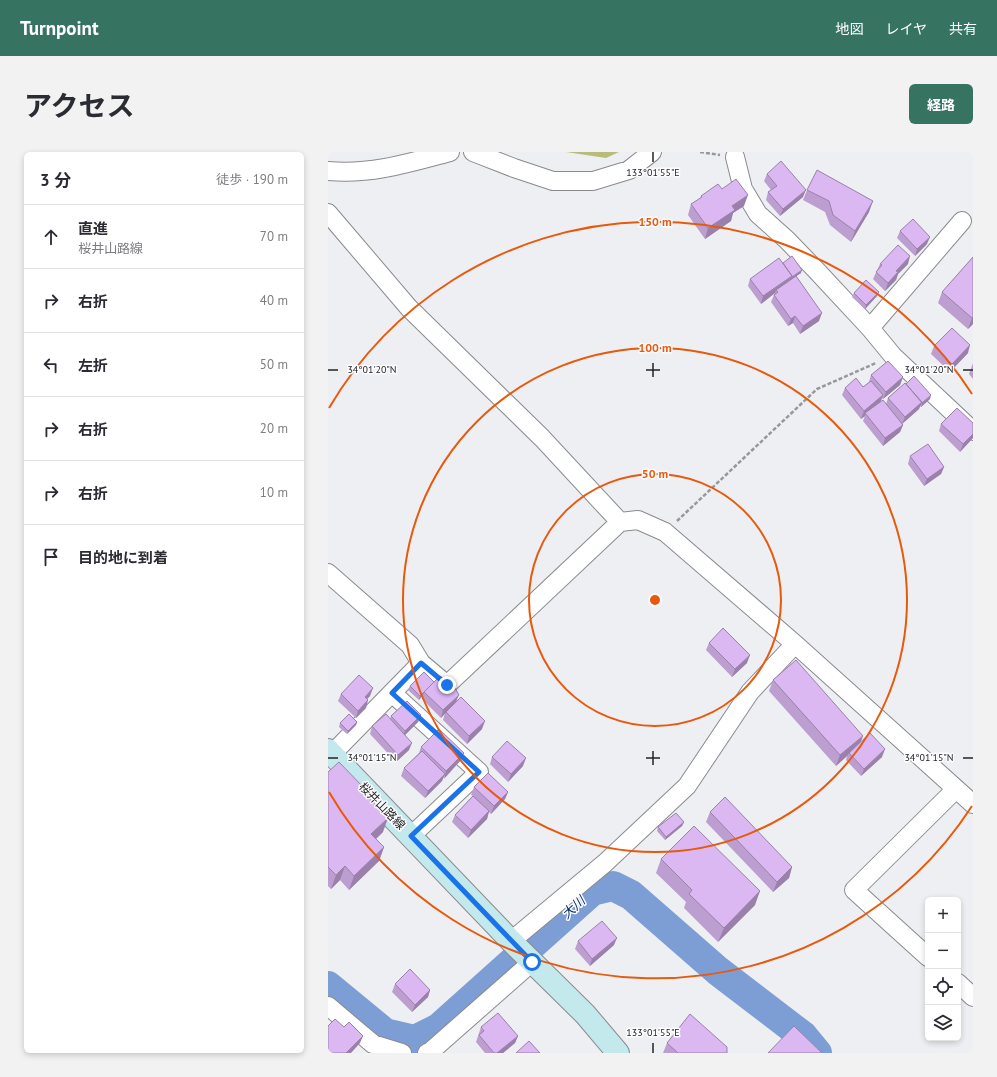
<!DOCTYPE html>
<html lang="ja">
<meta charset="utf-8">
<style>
body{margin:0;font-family:"PT Sans","Noto Sans JP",sans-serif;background:#f2f2f3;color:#2b2b33}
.controls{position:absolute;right:12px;bottom:12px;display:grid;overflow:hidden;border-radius:6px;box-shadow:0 2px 6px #0003}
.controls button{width:36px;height:36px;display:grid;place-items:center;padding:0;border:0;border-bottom:1px solid #e1e1e2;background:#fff;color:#2b2b33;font:20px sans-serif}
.stop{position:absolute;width:12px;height:12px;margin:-9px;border:3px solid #1a73e8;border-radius:50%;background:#fff}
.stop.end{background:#1a73e8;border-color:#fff;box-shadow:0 1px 4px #0008}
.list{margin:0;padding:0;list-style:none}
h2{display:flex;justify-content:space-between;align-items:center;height:52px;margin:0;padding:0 16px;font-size:17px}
h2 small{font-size:13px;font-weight:400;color:#7c7c81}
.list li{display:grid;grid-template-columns:26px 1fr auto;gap:12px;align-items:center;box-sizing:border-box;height:64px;padding:0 16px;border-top:1px solid #e1e1e2}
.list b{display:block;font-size:15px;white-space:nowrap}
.list p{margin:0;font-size:13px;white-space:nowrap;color:#7c7c81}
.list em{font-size:13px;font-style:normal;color:#7c7c81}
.icon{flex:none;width:22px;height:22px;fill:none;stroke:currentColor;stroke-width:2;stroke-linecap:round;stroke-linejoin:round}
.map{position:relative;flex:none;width:645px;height:901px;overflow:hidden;border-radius:6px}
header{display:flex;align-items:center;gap:24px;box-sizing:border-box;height:56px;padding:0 20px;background:#367461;color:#fff}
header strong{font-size:19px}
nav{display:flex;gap:22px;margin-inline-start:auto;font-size:14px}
.intro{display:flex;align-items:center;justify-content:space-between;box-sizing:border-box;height:96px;padding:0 24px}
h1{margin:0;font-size:28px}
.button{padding:10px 18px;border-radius:6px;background:#367461;color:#fff;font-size:14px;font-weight:700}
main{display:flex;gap:24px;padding:0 24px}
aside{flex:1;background:#fff;border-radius:6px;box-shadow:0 2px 6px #0003}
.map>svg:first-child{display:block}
.forest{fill:#b8bc7a}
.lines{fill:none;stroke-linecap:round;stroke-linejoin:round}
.river{stroke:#7d9ed4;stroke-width:30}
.minor-casing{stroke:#8a8b8e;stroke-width:20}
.secondary-casing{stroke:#8a8b8e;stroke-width:24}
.path{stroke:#97989b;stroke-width:2.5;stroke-dasharray:4 2;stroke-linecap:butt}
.minor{stroke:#fff;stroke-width:18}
.secondary{stroke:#c3e9ec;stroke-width:22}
.wall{fill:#bc9ed0}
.shaded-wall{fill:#9981a9}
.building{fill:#dbb8f2;stroke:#9981a9}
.route{stroke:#1a73e8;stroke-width:5}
.ticks{fill:none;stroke:#242425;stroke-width:1.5}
.ring{fill:none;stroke:#e8590c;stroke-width:2}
.labels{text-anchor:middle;stroke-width:3;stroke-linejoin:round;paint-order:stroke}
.street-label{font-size:12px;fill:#242425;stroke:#fcfcff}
.water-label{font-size:13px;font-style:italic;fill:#002866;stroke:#fcfcff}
.ticks-label{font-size:10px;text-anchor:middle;fill:#242425;stroke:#fcfcff;stroke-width:3;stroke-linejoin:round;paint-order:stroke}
.centre{fill:#e8590c;stroke:#fcfcff;stroke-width:2}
.ring-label{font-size:12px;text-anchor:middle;font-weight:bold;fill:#e8590c;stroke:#fcfcff;stroke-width:3;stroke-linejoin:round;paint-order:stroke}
</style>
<header>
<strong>Turnpoint</strong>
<nav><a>地図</a><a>レイヤ</a><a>共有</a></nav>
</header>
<div class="intro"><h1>アクセス</h1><a class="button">経路</a></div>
<main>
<aside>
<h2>3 分<small>徒歩 · 190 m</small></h2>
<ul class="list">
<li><svg class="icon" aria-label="ahead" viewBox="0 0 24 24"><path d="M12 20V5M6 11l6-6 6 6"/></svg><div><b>直進</b><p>桜井山路線</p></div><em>70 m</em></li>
<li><svg class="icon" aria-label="right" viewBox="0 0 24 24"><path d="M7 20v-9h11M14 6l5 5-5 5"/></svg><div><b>右折</b></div><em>40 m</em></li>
<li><svg class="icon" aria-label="left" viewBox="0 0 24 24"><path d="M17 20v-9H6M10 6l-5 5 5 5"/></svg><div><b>左折</b></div><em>50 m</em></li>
<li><svg class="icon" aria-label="right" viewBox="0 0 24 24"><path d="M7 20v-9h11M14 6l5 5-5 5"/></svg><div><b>右折</b></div><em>20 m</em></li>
<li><svg class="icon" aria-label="right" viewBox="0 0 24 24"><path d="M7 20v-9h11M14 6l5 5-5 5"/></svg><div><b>右折</b></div><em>10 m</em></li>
<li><svg class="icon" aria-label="arrive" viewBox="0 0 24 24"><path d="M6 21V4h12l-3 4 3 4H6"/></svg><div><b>目的地に到着</b></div></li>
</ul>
</aside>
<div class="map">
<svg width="645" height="901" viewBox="0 0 645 901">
<rect width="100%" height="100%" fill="#eeeff3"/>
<path class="forest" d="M238 0H291L278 6Z"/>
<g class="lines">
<path class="river" d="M0 834 57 881 87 888 111 876 264 739 285 734 303 743 390 819 475 884 489 901"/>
<g class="minor-casing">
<path id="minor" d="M145 0 186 16 225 29H265L301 18 324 0
M407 5 415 37 430 62 459 88 488 118 542 176 565 204 645 279
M0 19C43 23 81 11 122 0
M0 61 81 156 214 286 292 370
M542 176 634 69
M0 421 82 493 93 511
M64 541 151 620 83 684
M4 602 93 511 119 533 292 370 310 368 337 380 467 492 645 652
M183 789 277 711 359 634 422 540 467 492
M600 805 526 738 628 637
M630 831 645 845
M0 854 45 892 74 901
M99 901 103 899 204 810"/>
</g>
<g class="secondary-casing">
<path id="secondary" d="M0 598 183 789 257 862 290 901"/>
</g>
<path class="path" d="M372 0 392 3
M349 369 489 237 548 211"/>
<use href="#minor" class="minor"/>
<use href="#secondary" class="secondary"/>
</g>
<path class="wall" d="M439 22 475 45 452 64 438 48 440 40 443 38 436 29Z
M394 37 416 54 405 61 403 69 377 87 360 63 363 52 372 47 373 44Z
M479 38 541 60 523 90 502 73 497 60 475 48Z
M572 79 599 92 587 104 569 86Z
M645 105V172L640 177 610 151 614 140Z
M455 111 473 121 468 124 491 169 472 182 465 171 460 174 443 150 446 143 447 141 433 152 420 134 422 127Z
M552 112H580L570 122 568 128 557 139 545 127Z
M551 140 549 144 537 157 524 145 526 141Z
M606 194 640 201 622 220 603 202Z
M645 211V227L641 222Z
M543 223 575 225 572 233 555 247 554 246 553 249 558 252 560 246 602 247 593 255 592 254 591 257 574 272 575 273 572 280 555 294 535 269 537 264 533 267 514 243 517 236 535 235 541 230Z
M645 271V286L632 300 611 279 613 272Z
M582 304 616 315 613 322 596 334 580 312Z
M381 491 419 511 404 525 378 498Z
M445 528 535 584 532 590 554 605 533 624 518 608 519 604 508 614 441 539Z
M106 530 105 531 128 550 154 577 139 592 115 568 117 561 113 566 94 547 95 543 91 548 80 538 82 534Z
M13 542 42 544 39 547 38 556 28 566 10 549Z
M93 563 90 570 77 583 81 598 68 610 42 582 44 574 62 567 63 564Z
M29 570 28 573 19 582 11 575 12 571Z
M93 595 133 608 115 626 114 629 97 646 73 624 76 616 91 601Z
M164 605 195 614 180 630 162 612Z
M0 620 35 641 55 680 48 687 56 695 51 709 21 738 12 728 3 737 0 734Z
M146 635 180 640 177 647 163 662 161 660 159 667 140 686 124 670 127 663 145 644 143 643Z
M382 660 464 715 461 726 445 740 378 670Z
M356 670 354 674 337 688 329 679 330 675Z
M333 707 427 753 390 790 356 756 358 750 328 721Z
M250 789 286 793 262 814 247 797Z
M67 832 102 838 100 845 84 860 64 840Z
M153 875 190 884 187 891 175 901H157L148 890Z
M339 891 399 901H335Z"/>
<path class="shaded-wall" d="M478 38 475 45 452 64 455 57Z
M420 43 416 54 405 61 403 69 377 87 380 76 404 54Z
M545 49 541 60 523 90 527 79Z
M602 85 599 92 587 104 589 97Z
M582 104 580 112 570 122 568 128 557 139 560 131 568 119Z
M474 118 473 121 448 138 447 141 433 152 435 144Z
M551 140 549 144 537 157 538 153Z
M494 161 491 169 472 182 475 174Z
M467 164 465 171 460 174 463 167Z
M645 165V172L640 177 644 166Z
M642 193 640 201 622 220 624 212Z
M575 225 572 233 555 247 558 240Z
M555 243 552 251 537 261V264L533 267 536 259Z
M603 243 602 247 593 255 594 251Z
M594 250 591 257 574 272 577 265Z
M575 273 572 280 555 294 557 286Z
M645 282V286L632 300 635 292Z
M616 315 613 322 596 334 599 327Z
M422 503 419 511 404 525 407 517Z
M106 530 104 533 96 540 95 543 91 548 92 544Z
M45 536 42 544 34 552 37 545Z
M131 543 128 550 113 566 115 558Z
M40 548 38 556 28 566 30 559Z
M93 563 90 570 74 586 77 579Z
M157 569 154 577 139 592 141 584Z
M29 570 28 573 19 582 20 579Z
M535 584 531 594 521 601 519 604 508 614 512 603Z
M84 591 81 598 68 610 70 603Z
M557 597 554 605 533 624 536 617Z
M136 601 133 608 116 627 118 619Z
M198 606 195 614 180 630 183 622Z
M117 622 114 629 97 646 100 639Z
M180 640 177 647 163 662 166 654Z
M161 659 159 667 140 686 143 678Z
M60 666 55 680 38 696 43 682Z
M356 670 354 674 337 688 338 685Z
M56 695 51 709 21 738 26 724Z
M17 714 12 728 3 737 8 723Z
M464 715 461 726 445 740 449 730Z
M432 739 427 753 390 790 396 776Z
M289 786 286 793 262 814 264 807Z
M102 838 100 845 84 860 87 853Z
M35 884 32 891 23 901H18Z
M190 884 187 891 175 901H169Z"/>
<path class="building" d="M453 9 478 38 455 57 440 40 449 34 439 22Z
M489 18 545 49 527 79 505 63 501 49 479 38Z
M408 27 420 43 404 54 407 58 380 76 363 52 374 45 373 44 390 32 394 37Z
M585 67 602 85 589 97 572 79Z
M570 93 582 104 568 119 570 120 560 131 548 120 554 113 552 112Z
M464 104 474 118 464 125V124L455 111Z
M645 105V165L644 166 614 140Z
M451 106 464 124 435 144 422 127Z
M468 124 494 161 475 174 467 164 463 167 446 143 450 140 448 138Z
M538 128 551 140 538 153 526 141Z
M624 176 642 193 624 212 606 194Z
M560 209 575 225 558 240 543 223Z
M586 224 603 243 594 251 578 232Z
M528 226 535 235 543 229 555 243 536 259 517 236Z
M577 231 594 250 577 265 560 246Z
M555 248 575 273 557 286 537 261Z
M629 256 645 271V282L635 292 613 272Z
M600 292 616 315 599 327 582 304Z
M395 476 422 503 407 517 381 491Z
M468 508 535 584 512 603 445 528Z
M96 520 106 530 92 544 82 534Z
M31 523 45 536 37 545 40 548 30 559 13 542Z
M112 524 125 533 131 543 115 558 96 540Z
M133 545 157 569 141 584 118 560Z
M79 549 93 563 77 579 63 564Z
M21 562 29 570 20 579 12 571Z
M58 562 84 591 70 603 44 574Z
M111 577 136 601 118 619 93 595Z
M542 581 557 597 536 617 521 601Z
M179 589 198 606 183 622 164 605Z
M94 599 117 622 100 639 76 616Z
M11 610 37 637 34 639 60 666 43 682 56 695 26 724 17 714 8 723 0 715V620Z
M160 621 180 640 166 654 146 635Z
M145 644 161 659 143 678 127 663Z
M397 645 464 715 449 730 382 660Z
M348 661 356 670 338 685 330 675Z
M366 674 432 739 396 776 361 742 364 738 333 707Z
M274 769 289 786 264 807 250 789Z
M82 817 102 838 87 853 67 832Z
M170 861 190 884 169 901H166L151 883 156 879 153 875Z
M362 862 399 895V901H350L339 891Z
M7 867 16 875 21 870 35 884 18 901H0V874Z
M466 874 494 901H440Z
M201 889 212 901H188Z"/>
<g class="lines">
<path class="route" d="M119 533 93 511 64 541 151 620 83 684 204 810"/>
</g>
<path class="ticks" d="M325 0V10M325 211V225M0 218H10M318 218H332M635 218H645M325 599V613M0 606H10M318 606H332M635 606H645M325 891V901"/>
<g class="ring">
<circle cx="327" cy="448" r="126"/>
<circle cx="327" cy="448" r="252"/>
<path d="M644 654A378 378 0 0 1 1 640M1 256A378 378 0 0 1 644 242"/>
</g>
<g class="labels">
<g class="street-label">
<text transform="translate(54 654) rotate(46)" y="4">桜井山路線</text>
</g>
<g class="water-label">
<text transform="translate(245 755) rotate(-42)" y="5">大川</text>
</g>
</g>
<g class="ticks-label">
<text x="325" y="24">133°01'55"E</text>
<text x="44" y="221">34°01'20"N</text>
<text x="601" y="221">34°01'20"N</text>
<text x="44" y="609">34°01'15"N</text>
<text x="601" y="609">34°01'15"N</text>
<text x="325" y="884">133°01'55"E</text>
</g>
<circle cx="327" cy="448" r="6" class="centre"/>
<g class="ring-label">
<text x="327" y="74">150 m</text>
<text x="327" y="200">100 m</text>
<text x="327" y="326">50 m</text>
</g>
</svg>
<div class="controls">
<button>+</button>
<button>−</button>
<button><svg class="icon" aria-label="locate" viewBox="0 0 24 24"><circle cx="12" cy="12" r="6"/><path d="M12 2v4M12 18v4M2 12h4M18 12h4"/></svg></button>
<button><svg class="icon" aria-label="layers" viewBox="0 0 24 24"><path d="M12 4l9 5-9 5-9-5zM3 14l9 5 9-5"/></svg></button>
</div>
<div class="stop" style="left:204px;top:810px"></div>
<div class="stop end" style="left:119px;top:533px"></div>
</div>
</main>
